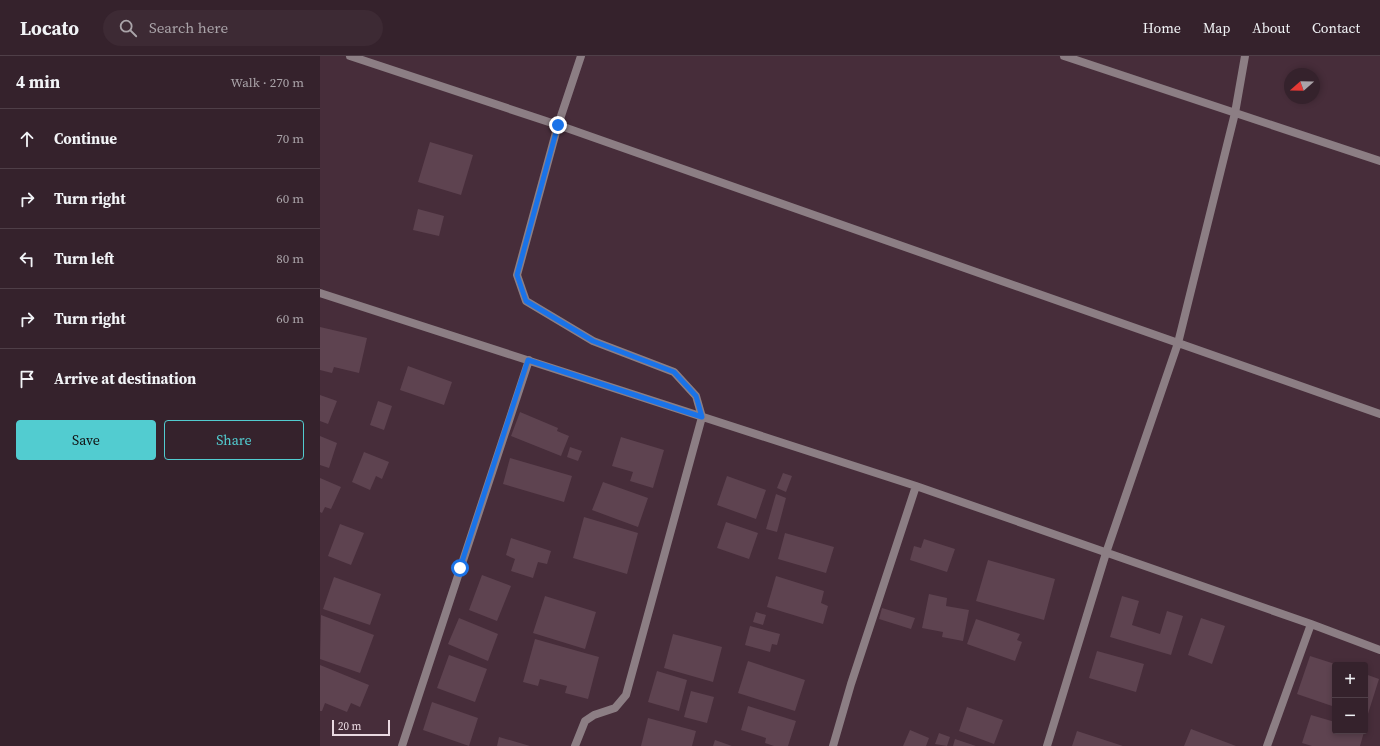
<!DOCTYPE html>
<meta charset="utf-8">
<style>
body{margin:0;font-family:"Source Serif 4",serif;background:#3d2a34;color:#f1f3f6}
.controls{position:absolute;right:12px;bottom:12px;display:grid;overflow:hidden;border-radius:4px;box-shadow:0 2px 6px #0003}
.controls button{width:36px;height:36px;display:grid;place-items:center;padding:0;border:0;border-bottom:1px solid #4f3f48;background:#35222c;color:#f1f3f6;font:20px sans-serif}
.compass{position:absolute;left:964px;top:12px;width:36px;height:36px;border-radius:50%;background:#35222c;box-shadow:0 2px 6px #0003;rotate:250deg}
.scale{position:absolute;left:12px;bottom:10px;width:58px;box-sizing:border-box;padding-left:4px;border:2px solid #ead9e1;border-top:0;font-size:11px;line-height:14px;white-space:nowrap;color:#ead9e1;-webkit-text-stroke:3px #472d3a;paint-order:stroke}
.stop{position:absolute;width:12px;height:12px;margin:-9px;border:3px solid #1a73e8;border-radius:50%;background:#fff}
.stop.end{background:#1a73e8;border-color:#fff;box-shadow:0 1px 4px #0008}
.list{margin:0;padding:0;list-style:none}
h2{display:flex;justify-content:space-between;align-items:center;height:52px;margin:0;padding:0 16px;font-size:17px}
h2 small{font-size:13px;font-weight:400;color:#aaa4a9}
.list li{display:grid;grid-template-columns:26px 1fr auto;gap:12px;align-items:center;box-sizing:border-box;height:60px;padding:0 16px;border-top:1px solid #4f3f48}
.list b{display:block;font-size:15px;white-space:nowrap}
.list em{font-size:13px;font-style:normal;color:#aaa4a9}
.actions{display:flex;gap:8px;padding:12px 16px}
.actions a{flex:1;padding:9px 0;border:1px solid #52ccd0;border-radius:4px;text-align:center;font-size:14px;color:#52ccd0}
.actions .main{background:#52ccd0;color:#111}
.icon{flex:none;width:22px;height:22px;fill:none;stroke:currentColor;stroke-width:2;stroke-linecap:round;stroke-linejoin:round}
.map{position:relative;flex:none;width:1060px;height:690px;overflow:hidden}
header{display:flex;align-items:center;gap:24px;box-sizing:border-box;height:56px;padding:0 20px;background:#35222c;border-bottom:1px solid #4f3f48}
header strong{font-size:19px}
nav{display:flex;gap:22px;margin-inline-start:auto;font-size:14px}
.search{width:280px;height:36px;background:#3d2a34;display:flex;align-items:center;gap:10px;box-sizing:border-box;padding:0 14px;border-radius:22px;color:#aaa4a9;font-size:15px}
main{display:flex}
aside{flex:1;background:#35222c}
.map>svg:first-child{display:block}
.building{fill:#5e4350}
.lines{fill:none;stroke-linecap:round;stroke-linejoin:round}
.street{stroke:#8c7e84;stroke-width:8}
.route{stroke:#1a73e8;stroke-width:5}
</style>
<header>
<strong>Locato</strong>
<div class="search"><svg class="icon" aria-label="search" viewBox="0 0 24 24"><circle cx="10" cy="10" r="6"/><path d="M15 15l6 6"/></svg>Search here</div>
<nav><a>Home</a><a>Map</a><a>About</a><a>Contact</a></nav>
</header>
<main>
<aside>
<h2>4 min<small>Walk · 270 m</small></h2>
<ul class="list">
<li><svg class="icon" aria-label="ahead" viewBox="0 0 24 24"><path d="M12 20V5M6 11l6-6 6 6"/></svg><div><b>Continue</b></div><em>70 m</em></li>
<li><svg class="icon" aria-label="right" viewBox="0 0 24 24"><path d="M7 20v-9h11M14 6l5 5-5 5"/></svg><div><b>Turn right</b></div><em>60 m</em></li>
<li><svg class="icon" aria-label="left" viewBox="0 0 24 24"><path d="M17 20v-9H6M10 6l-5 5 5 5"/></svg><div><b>Turn left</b></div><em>80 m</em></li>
<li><svg class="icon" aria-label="right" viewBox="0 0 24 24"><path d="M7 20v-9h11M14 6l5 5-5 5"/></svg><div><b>Turn right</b></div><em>60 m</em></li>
<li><svg class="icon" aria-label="arrive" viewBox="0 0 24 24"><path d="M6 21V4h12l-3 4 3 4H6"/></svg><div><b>Arrive at destination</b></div></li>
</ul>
<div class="actions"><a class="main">Save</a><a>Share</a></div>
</aside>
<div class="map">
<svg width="1060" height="690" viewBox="0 0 1060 690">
<rect width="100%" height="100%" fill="#472d3a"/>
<path class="building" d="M110 86 153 99 141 139 98 126Z
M98 153 124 160 119 180 93 174Z
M0 271 47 282 39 317 14 311 12 317 0 314Z
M88 310 132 326 124 349 80 334Z
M0 339 17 345 8 368 0 365Z
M58 345 72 350 64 374 50 369Z
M200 356 238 372 237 375 249 380 241 400 191 380Z
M0 380 17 387 9 412 0 409Z
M301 381 344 394 333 432 310 425 313 416 292 410Z
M250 391 262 395 258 405 247 401Z
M44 396 69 406 62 423 56 420 50 434 32 426Z
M190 402 252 420 244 446 183 428Z
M463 417 472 420 466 436 457 432Z
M407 420 446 434 436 463 397 449Z
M0 422 21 431 11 453 5 451 2 457 0 456Z
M283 426 328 442 318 471 272 454Z
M456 438 466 442 457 476 446 473Z
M264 461 318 477 307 518 253 502Z
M406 466 438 477 429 503 397 492Z
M20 468 44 477 31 509 8 500Z
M465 477 514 491 506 517 458 503Z
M191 482 231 495 227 508 218 506 213 522 191 515 195 503 186 499Z
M604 483 635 493 627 516 590 504 594 490 601 492Z
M668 504 735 523 724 564 656 545Z
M162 519 191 530 177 565 149 554Z
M456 520 504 535 501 547 508 550 503 568 447 551Z
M14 521 61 538 50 569 3 553Z
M609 538 627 542 626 550 649 554 643 585 622 581 623 576 602 572Z
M225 540 276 556 265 593 213 577Z
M802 540 819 545 812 569 840 578 847 555 863 560 851 599 790 581Z
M562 552 595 562 591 573 559 563Z
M436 556 446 559 443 569 433 566Z
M1 559 54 579 40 617 0 603Z
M139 562 178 578 168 605 128 588Z
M881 562 905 570 892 608 868 599Z
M656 563 700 578 697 584 702 586 695 605 647 588Z
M430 570 460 578 457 589 452 588 450 596 425 589Z
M353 578 402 591 393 626 344 612Z
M215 583 279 601 268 643 245 637 247 630 220 623 218 630 203 626Z
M777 595 824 608 816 636 769 622Z
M129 599 167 613 155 646 117 632Z
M990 600 1015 608 1013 619 1015 620V651L977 638Z
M428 605 485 624 475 655 418 637Z
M0 609 49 629 40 651 31 647 27 656 5 647 2 655H0Z
M337 615 367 624 359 655 328 646Z
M1045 618 1059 623 1047 661H1045Z
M371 635 394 641 387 667 364 661Z
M112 646 158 662 149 690 103 674Z
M428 650 476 665 468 690H454L445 687 446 682 421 674Z
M647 651 683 664 674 688 639 675Z
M991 659 1015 666V675L1044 676 1040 690H992L982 687Z
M328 662 376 675 372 690H321Z
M871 673 916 690H864Z
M590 674 609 682 606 690H583Z
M757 675 803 690H752Z
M619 677 630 681 627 690 615 688Z
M179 681 210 690H177Z
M635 683 656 690H633Z
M395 684 412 690H393Z"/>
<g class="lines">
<path class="street" d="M30 0 238 69 1060 358
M744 0 1060 105
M0 237 596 430 991 568 1060 594
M82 690 209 304
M255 690 265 665 274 659 295 652 306 639 382 361 376 340 354 316 273 285 206 245 197 219 238 69 261 0
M513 690 531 628 596 430
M727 690 786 497 858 287 915 57 925 0
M947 690 991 568"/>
</g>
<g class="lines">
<path class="route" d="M140 512 208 304 382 361 376 340 354 316 273 285 206 245 197 219 238 69"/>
</g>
</svg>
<div class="controls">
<button>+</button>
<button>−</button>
</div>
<svg class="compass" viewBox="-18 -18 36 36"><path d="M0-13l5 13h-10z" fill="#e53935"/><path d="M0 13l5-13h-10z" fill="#aaa4a9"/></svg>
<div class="scale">20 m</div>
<div class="stop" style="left:140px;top:512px"></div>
<div class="stop end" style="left:238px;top:69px"></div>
</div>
</main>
